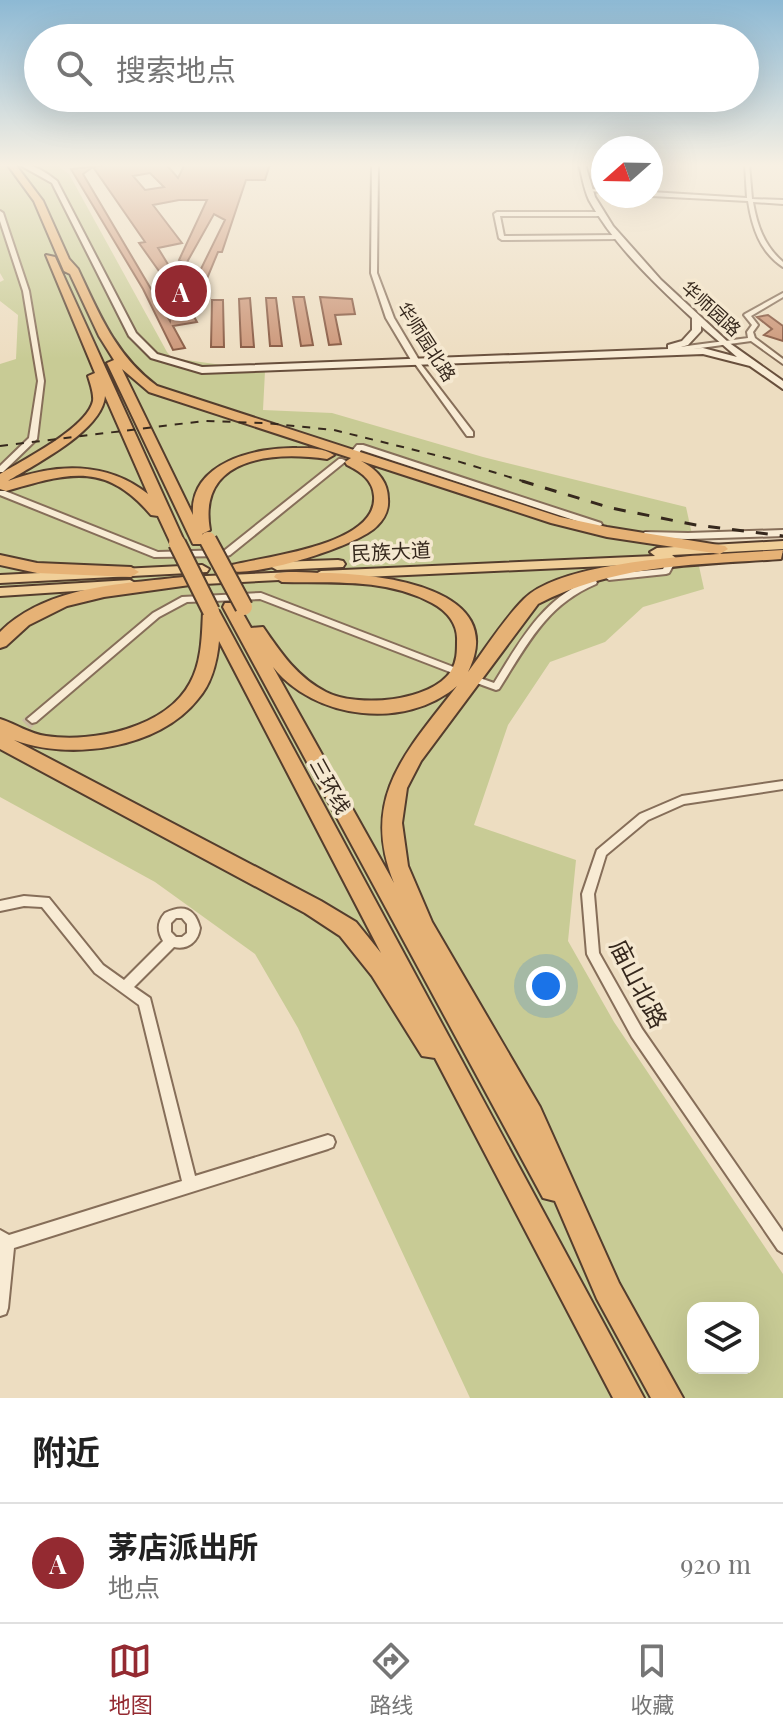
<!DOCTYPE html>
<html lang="zh">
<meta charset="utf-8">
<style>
body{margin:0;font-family:"Playfair Display","Noto Sans SC",serif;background:#f6f6f6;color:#222}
.controls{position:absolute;right:24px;bottom:24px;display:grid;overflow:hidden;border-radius:16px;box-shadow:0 8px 32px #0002}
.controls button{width:72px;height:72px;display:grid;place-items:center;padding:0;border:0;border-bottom:2px solid #e0e0e0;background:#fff;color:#222;font:40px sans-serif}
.compass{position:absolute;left:591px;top:136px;width:72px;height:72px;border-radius:50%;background:#fff;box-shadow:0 8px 32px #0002;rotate:250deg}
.you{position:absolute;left:546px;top:986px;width:28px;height:28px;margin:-20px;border:6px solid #fff;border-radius:50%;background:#1a73e8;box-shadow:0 0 0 12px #1a73e833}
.badge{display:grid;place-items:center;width:52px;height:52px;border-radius:50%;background:#942a31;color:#fff;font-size:26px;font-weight:700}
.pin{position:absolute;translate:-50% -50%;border:4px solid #fff;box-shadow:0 2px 8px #0006}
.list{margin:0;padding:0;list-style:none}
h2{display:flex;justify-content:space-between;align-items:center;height:104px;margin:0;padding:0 32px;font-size:34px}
h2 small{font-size:26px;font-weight:400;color:#767676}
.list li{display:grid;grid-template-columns:52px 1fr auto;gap:24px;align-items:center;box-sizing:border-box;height:120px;padding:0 32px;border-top:2px solid #e0e0e0}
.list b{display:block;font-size:30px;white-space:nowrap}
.list p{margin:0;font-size:26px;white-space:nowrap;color:#767676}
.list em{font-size:26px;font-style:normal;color:#767676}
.icon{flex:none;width:44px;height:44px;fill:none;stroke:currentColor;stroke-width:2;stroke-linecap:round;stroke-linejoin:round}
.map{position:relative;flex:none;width:783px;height:1398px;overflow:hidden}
.search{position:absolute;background:#fff;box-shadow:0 8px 32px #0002;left:24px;right:24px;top:24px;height:88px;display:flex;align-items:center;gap:20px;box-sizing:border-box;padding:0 28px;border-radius:44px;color:#767676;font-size:30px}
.sheet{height:224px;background:#fff}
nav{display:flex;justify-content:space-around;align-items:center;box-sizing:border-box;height:112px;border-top:2px solid #e0e0e0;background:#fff;font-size:22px;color:#767676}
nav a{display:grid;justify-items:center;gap:4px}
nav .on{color:#942a31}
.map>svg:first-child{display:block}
.green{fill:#c8cb95;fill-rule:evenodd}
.building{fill:#cb9577;stroke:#85563f;stroke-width:2;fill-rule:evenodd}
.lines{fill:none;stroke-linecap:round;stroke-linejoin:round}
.minor-tunnel{stroke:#c8b9a0;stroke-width:12;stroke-dasharray:12 6;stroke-linecap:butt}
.minor-casing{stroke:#866e59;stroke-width:4}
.tertiary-casing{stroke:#866e59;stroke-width:4}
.secondary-casing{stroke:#684f3c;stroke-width:4}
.primary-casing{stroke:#543d2d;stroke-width:4}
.trunk-casing{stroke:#543d2d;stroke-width:4}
.minor{fill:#f8ebd4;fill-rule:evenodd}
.tertiary{fill:#f8ebd4;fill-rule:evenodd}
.secondary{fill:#f8ebd4;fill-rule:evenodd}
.primary{fill:#f0cf99;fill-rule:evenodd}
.trunk{fill:#e6b276;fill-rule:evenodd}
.rail-far1{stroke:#36281d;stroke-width:2;stroke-dasharray:8 8;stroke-linecap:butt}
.rail{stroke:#36281d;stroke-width:3;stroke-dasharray:12 12;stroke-linecap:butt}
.trunk-bridge-casing{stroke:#543d2d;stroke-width:20;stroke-linecap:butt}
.trunk-bridge{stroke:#e6b276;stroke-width:16}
.labels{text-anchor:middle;stroke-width:7;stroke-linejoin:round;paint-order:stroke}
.far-street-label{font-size:18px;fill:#36281d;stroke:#f5e8d0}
.street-label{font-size:20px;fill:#36281d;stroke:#f5e8d0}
.near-street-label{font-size:24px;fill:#36281d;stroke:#f5e8d0}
</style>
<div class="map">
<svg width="783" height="1398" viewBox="0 0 783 1398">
<rect width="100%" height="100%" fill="#edddc1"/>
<path class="green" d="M0 164H55L69 174 167 352 172 358 265 371 263 410 332 413 483 457 686 507 704 589 643 607 605 642 550 662 508 725 474 825 576 860 568 941 614 1022 783 1274V1398H470L298 1028 255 954 155 882 0 797V364L16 359 18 315 0 301V282L4 280 0 273ZM693 1308H753V1368H693Z"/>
<path class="building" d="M116 164H166L178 178 185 164H270L265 180H246L222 252H218L206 281H195L225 220 214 214 186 264 179 260 207 200H179L153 205 182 243 158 248 177 279 166 281 139 243 145 242 93 167 83 174 170 321 175 284H189L186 302 197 322 173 326 185 348 173 350 143 289 71 169ZM150 173 164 187 145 190 133 176Z
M293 297H304L313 345 301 346Z
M320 297 352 299 355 314 335 315 341 344 329 345Z
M250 298 254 347H241L239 299Z
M266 298H276L282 346H270Z
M212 300H223L224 347H211Z
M768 315 783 326V341L764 335 772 329 757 317Z"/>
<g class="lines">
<path class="minor-tunnel" d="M13 737 32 719"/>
<g class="minor-casing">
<path id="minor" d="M745 164H749L752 199 783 200V204L753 202C757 225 764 246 783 262V267C760 252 752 227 748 201L651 196V192L747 198Z
M589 189 603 190V192L587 191Z
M0 211 3 213 29 291 44 381 37 439 3 472H0V466L29 438 38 381 23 291 0 221Z
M497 212H602L605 214 602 216H500L504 236 618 235 621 237 618 239 502 240 499 238 494 214Z
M783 293V297L751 316 758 325 753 332 755 338 783 359V364L751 341 672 352 669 350 672 348 748 338 747 332 752 325 744 315 745 314Z
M413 359H417L473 432V436H467L413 361Z
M357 445H363L601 523 602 525 598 527H595L361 450 359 453H353L352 451Z
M339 459H342L346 461 230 555 227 556 154 557 0 495V491H5L158 552 225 550Z
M783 530V536L688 539 645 538 641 535 645 532 688 533Z
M670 561 674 564 669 573 666 574 609 580 605 577 609 574 663 569 667 562Z
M593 579 597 582 596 584C546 605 527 645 499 689L496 690 474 682 472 680 474 678 477 677 494 683C520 641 544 596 593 579Z
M261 593 456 668 458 670 456 672H450L260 599 187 602 159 617 36 722 32 723 27 719 153 613 182 597Z
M783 781V789L684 804 648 820 606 855 594 894 599 953 642 1029 783 1232V1253L778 1250 632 1037 589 958 587 954 582 894 597 850 640 814 682 796Z
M24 896 49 898 103 965 124 980 163 941C157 931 157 922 165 913 183 904 195 908 200 928 198 942 188 950 174 947L134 987 150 998 151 1002 195 1176 328 1135 333 1137 335 1142 333 1147 328 1149 14 1248 8 1308 6 1314 0 1316V1230L9 1235 182 1181 139 1005 95 973 42 907 24 906 0 911V901ZM176 918H182L187 924V933L182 937H176L171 932V923Z"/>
</g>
<g class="tertiary-casing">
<path id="tertiary" d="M372 164H378L377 273 394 318 419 360 415 362 411 360 386 318 371 273Z"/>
</g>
<g class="secondary-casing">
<path id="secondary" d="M18 164C32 163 46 172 57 181L136 333 157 354 202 367 668 349V345L682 341 692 330V318C654 283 614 245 589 200 584 189 582 176 579 164H585L595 197 613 226 661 280 728 342 783 381V389L750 366 703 354 202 373 151 358 129 336 52 183ZM701 326 737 357 703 348 674 349 688 345 701 331Z"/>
</g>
<g class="primary-casing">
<path id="primary" d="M783 541V549L672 555 677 559 670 563 321 579 314 575 321 571 655 556 650 552 657 548Z
M338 560 343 561 345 564 343 567 277 570 270 566 277 562Z
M202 565 209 569 207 572 0 583V575Z
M294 572 301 576 299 579 185 585 178 581 185 577Z
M130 580 137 584 135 587 0 596V588Z"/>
</g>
<g class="trunk-casing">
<path id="trunk" d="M7 164H15L43 201 69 259 78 269C99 314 116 356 157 386L560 517 607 527 725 546 728 549 720 554 783 550 781 559C695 565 616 564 538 604L421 761 407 788 402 823 408 866 432 922 540 1107 619 1283 683 1398H651L597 1299 555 1201 543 1198 223 607 225 603H237L251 628 263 627C281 653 297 677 326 692 357 708 431 702 451 671 457 661 457 652 457 641 458 624 447 611 432 603 387 578 331 583 282 582L274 577 276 574C292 570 310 573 326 573 378 574 510 587 468 672 486 648 503 620 524 599 557 565 673 557 720 554L607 537 551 523 361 461C376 469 388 481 388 499 389 510 385 518 377 526 360 545 257 577 232 571L230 568 232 565C267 556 378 545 374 496 373 480 361 472 347 465L345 462 351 458 149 392 122 369 193 515C189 462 257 447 297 448 310 448 324 448 334 455L327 459C273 451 197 457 210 530L202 534 206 541 203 544H193L107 363 114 360 99 336 70 274 64 271 34 201ZM273 667C314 719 405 731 457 686 408 750 359 797 394 883Z
M46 255 55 257 185 543 182 546H172L158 516 151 515C104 460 67 474 6 491L0 489V474C23 460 87 428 93 401 94 393 90 383 88 376L95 373ZM105 396 148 494C107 461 55 463 8 481 35 464 102 431 105 396Z
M0 555 37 563 131 567 139 572 131 577 37 573 0 565Z
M191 576 199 581 197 584 104 597 67 606 29 625 6 646 0 648V632C48 584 128 584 191 576Z
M211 606 219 611 644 1398H613L435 1058 422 1056 372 976 340 936 305 913 0 749V719C16 724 30 734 46 736 93 743 166 728 190 683 202 662 202 634 203 611ZM219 641 381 953 356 922 321 901 14 740C70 761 159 749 198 699 212 683 217 662 219 641Z"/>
</g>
<use href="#minor" class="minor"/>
<use href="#tertiary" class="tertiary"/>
<use href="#secondary" class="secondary"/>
<use href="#primary" class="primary"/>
<use href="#trunk" class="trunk"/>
<path class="rail-far1" d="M0 446 204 421 265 423 334 430 447 458 529 483"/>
<path class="rail" d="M522 481 611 508 696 525 783 536"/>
<g class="trunk-bridge-casing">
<path id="trunk-bridge" d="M208 540 244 607
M177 543 211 611"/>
</g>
<use href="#trunk-bridge" class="trunk-bridge"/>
</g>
<linearGradient id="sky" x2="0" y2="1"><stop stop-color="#8db9d4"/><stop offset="0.46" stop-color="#f7f0e3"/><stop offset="1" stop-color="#f7f0e3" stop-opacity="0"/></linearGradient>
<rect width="783" height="359" fill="url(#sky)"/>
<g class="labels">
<g class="far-street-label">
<text transform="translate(711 309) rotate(42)" y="6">华师园路</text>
<text transform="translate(426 342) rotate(57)" y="6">华师园北路</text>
</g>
<g class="street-label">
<text transform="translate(391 552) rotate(-3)" y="7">民族大道</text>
<text transform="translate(330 786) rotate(61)" y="7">三环线</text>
</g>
<g class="near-street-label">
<text transform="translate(638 984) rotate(63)" y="8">庙山北路</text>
</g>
</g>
</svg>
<div class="controls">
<button><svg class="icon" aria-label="layers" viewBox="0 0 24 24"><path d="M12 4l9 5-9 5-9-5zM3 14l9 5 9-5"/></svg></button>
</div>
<svg class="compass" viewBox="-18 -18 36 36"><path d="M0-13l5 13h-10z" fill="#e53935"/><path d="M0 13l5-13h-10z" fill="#767676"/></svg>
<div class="you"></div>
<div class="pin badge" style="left:181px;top:291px">A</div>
<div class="search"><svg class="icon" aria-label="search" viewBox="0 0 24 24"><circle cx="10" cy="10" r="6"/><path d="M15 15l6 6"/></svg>搜索地点</div>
</div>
<section class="sheet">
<h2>附近<small></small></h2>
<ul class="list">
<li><span class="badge">A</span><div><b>茅店派出所</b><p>地点</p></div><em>920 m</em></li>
</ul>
</section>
<nav>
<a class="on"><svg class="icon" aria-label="map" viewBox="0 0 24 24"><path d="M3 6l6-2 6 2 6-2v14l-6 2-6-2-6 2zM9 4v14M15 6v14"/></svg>地图</a>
<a><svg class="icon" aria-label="directions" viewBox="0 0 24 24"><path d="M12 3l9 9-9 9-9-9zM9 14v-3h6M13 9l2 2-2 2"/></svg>路线</a>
<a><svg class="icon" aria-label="saved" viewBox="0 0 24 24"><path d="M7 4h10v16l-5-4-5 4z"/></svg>收藏</a>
</nav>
